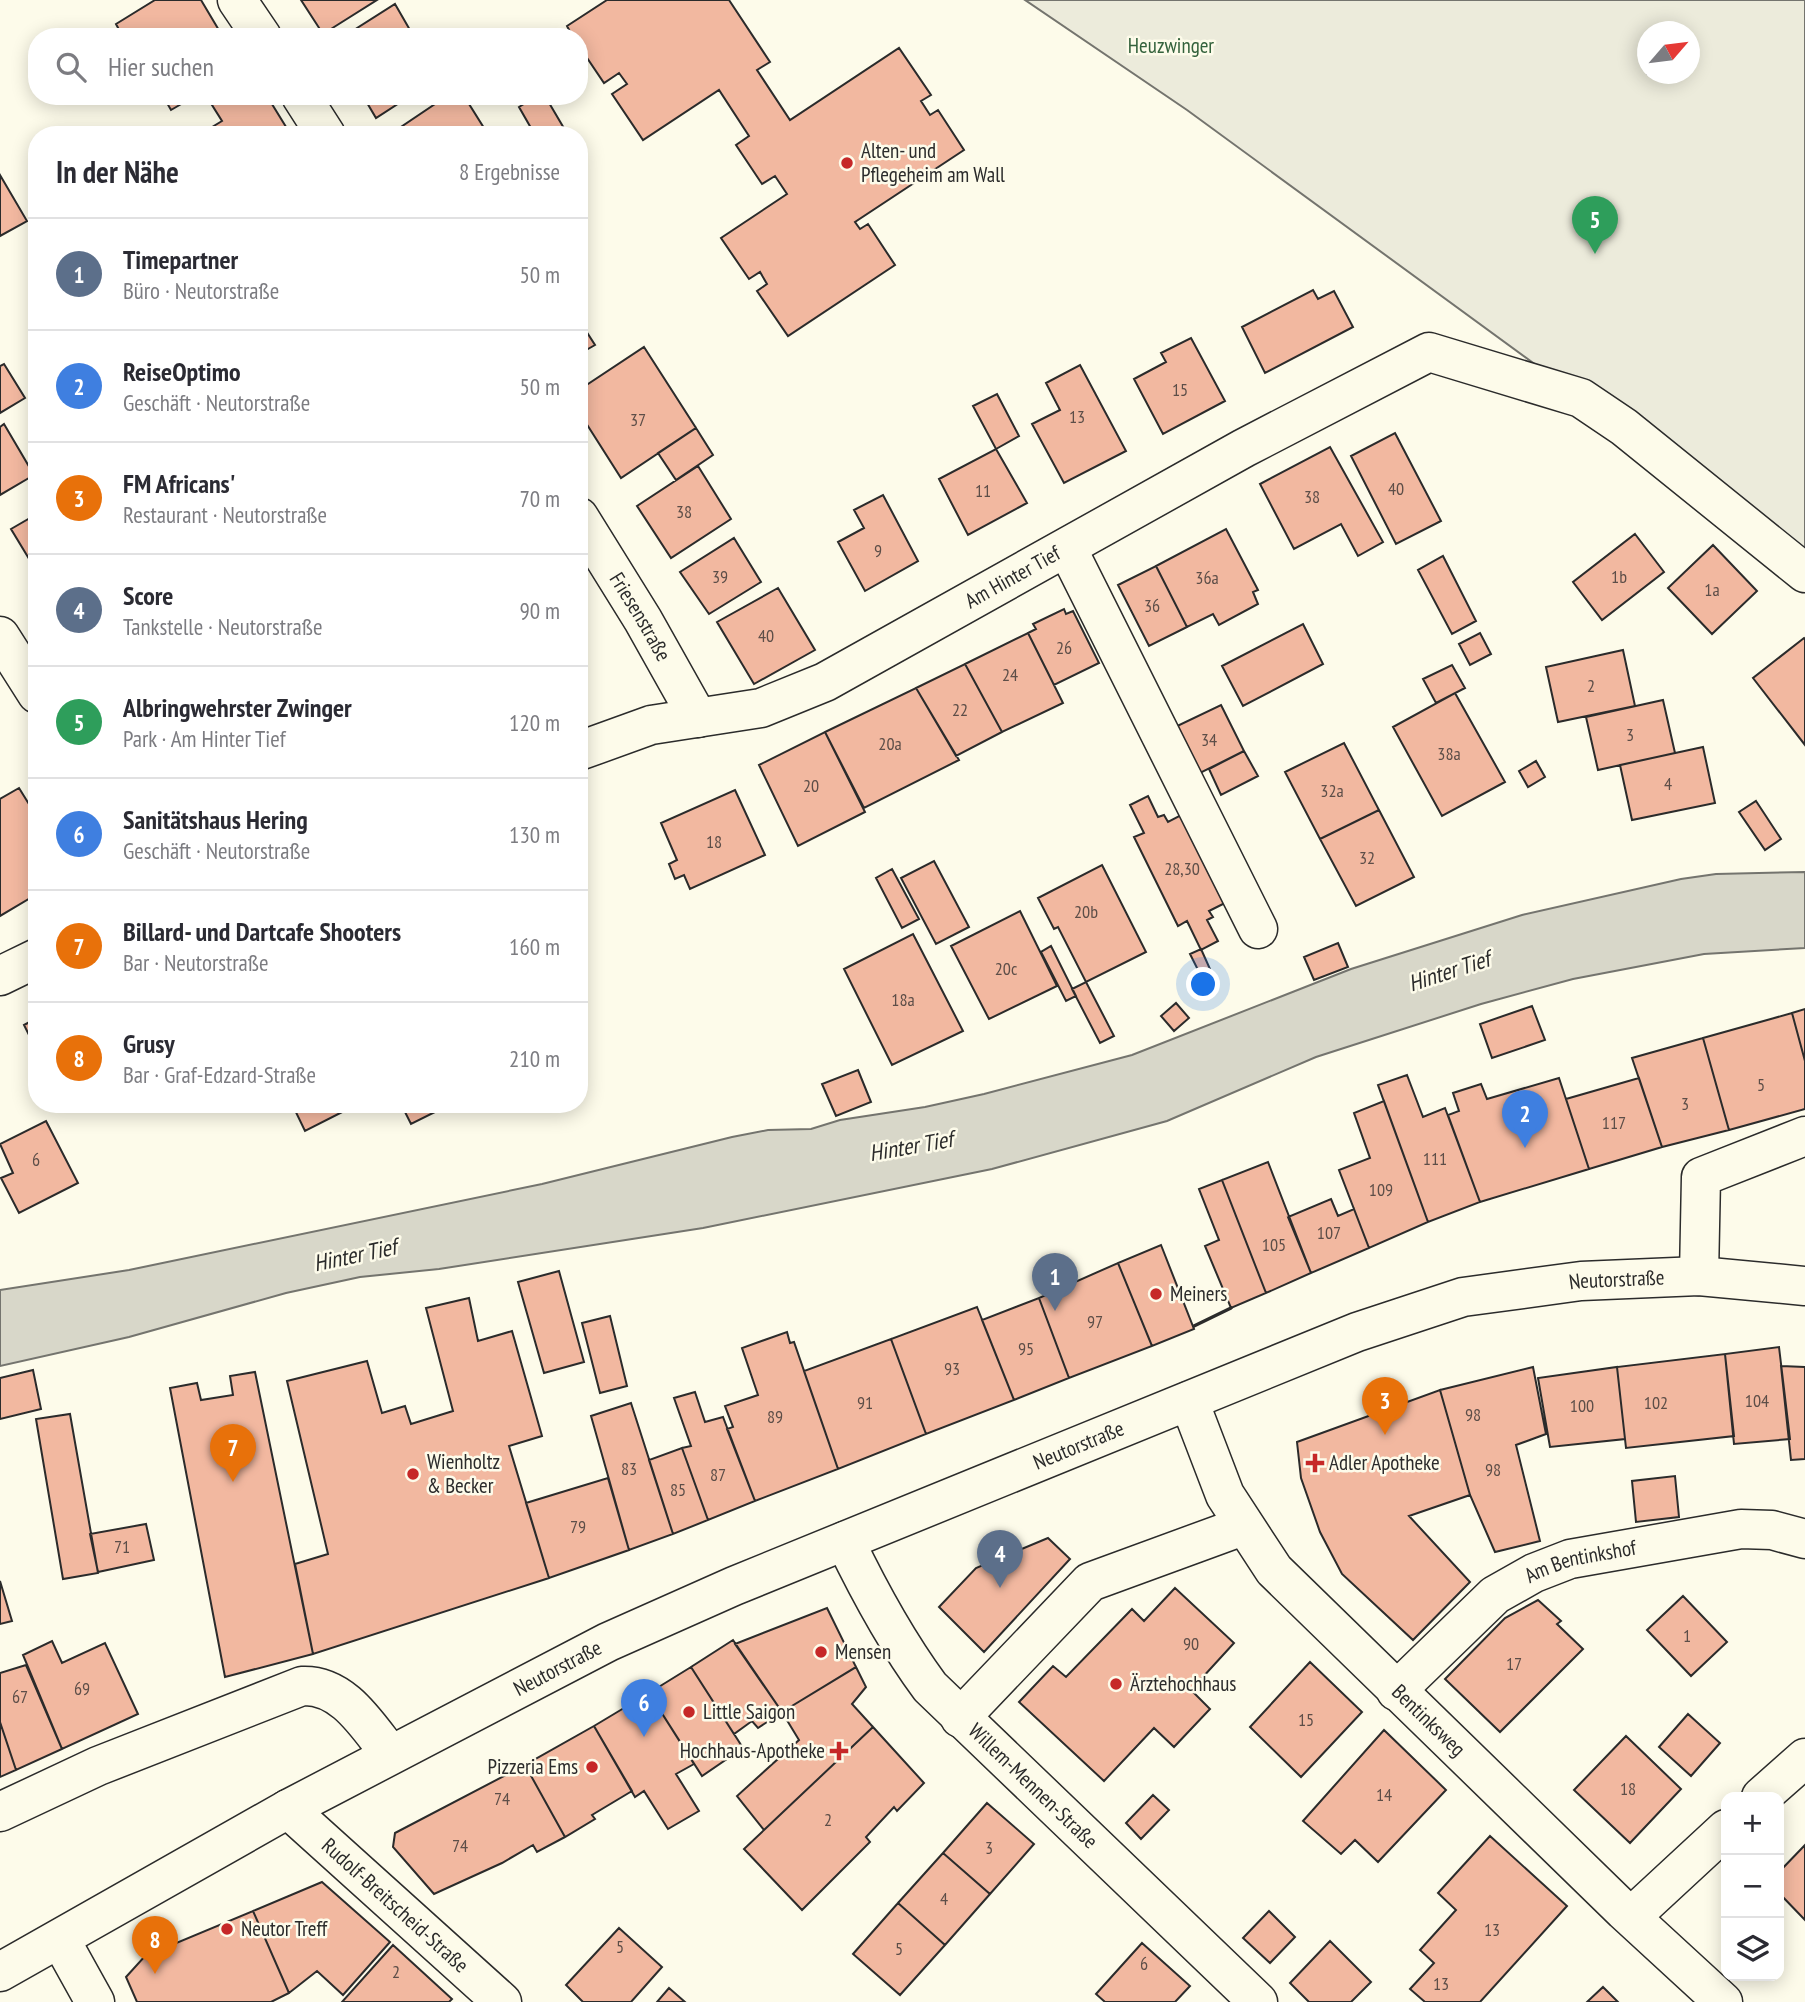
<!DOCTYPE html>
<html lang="de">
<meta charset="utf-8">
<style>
body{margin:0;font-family:"PT Sans Narrow",sans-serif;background:#f7f7f7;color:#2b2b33}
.controls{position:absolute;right:21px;bottom:21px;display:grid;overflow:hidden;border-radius:14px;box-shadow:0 4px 18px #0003}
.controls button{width:63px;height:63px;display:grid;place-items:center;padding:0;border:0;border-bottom:2px solid #e1e1e2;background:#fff;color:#2b2b33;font:35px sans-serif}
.compass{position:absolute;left:1637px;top:21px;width:63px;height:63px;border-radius:50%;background:#fff;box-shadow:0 4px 18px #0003;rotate:62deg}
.you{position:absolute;left:1204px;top:985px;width:24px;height:24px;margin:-18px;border:5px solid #fff;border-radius:50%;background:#1a73e8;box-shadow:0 0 0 10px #1a73e833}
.badge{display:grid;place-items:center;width:46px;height:46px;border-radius:50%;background:#c62828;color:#fff;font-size:23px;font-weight:700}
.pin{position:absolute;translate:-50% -58px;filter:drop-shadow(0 2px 4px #0008)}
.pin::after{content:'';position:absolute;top:37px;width:24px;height:21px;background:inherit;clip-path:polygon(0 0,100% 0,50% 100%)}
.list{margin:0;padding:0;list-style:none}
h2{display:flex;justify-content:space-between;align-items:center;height:91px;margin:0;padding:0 28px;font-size:30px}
h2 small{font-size:23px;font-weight:400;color:#7c7c81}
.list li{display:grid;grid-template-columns:46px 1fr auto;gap:21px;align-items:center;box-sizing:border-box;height:112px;padding:0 28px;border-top:2px solid #e1e1e2}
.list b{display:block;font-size:26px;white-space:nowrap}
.list p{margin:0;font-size:23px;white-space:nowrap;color:#7c7c81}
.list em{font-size:23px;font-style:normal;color:#7c7c81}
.icon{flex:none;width:38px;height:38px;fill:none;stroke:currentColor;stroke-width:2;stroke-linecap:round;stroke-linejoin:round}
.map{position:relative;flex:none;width:1805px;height:2002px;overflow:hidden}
.search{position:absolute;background:#fff;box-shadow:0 4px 18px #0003;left:28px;top:28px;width:560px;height:77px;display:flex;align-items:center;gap:18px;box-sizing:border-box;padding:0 24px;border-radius:28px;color:#7c7c81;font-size:26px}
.panel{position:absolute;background:#fff;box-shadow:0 4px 18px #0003;left:28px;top:126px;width:560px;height:987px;border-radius:28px}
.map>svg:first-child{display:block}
.green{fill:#ecebdb;stroke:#74746e;stroke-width:2;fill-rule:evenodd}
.water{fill:#d8d7c9;stroke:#74746e;stroke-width:2}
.building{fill:#f2b8a0;stroke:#2b2b2b;stroke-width:2}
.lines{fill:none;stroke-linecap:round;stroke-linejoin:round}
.minor-casing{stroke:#2b2b2b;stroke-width:41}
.minor{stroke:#fdfbea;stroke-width:38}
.wall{stroke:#2b2b2b;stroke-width:3.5}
.poi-dot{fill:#c62828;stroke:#fdfbea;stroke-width:2.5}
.labels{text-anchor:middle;stroke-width:5;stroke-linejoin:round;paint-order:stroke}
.number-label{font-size:18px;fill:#5d4e48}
.park-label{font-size:21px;fill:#34623c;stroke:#fdfbea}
.poi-label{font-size:21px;fill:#2b2b2b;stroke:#fdfbea;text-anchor:start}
.street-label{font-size:21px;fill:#2b2b2b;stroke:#fdfbea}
.water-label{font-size:23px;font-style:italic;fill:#2b2b2b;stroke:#fdfbea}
</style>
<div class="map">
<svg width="1805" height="2002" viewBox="0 0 1805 2002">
<rect width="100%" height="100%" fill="#fdfbea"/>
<path class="green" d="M1025 0H1805V573L1581 398 1187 110ZM1647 32H1689V74H1647Z"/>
<path class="water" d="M1805 872V948L1704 954 1573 979 1481 1004 1316 1057 1167 1121 992 1169 703 1228 439 1269 360 1277 286 1293 129 1337 0 1366V1290L129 1270 542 1184 732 1137 768 1130 811 1129 840 1120 925 1107 984 1094 1132 1055 1351 969 1522 915 1681 879 1716 874Z"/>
<path class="building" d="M155 0H201L223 37H123L116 24Z
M301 0H377L323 34Z
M607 0H729L770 62 757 70 790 120 899 48 931 95 921 101 930 115 938 110 964 150 855 222 860 229 868 224 895 265 788 336 757 291 767 284 760 272 749 279 721 238 787 194 775 176 762 184 736 145 749 136 719 90 643 140 612 94 627 84 619 73 604 83 579 46V37H573L567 26Z
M395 4 414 37H343Z
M163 96H195L171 110Z
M226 96H267L291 135H199L222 121 212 105Z
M363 96H410L376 118Z
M447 96H464L484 128 473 135H389Z
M537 96H545L565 130 558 135H535L519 107Z
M0 175 27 221 0 236Z
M1313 290 1318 299 1334 291 1353 327 1265 373 1242 327Z
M579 320 595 345 579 354Z
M1191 338 1225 401 1163 434 1134 379 1166 362 1161 353Z
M644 347 696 428 621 478 579 412V390Z
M4 364 25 398 0 413V366Z
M1080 365 1126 451 1064 483 1032 424 1060 410 1046 383Z
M997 394 1019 436 996 449 973 406Z
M4 424 34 475 0 495V427Z
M696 428 713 455 676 480 658 453Z
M1395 433 1441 521 1396 544 1351 456Z
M1330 447 1383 542 1358 556 1341 524 1294 549 1260 484Z
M996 449 1027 503 968 535 939 479Z
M698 466 731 519 671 558 637 506Z
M883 495 918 561 865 591 838 542 864 528 854 510Z
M37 514V572L11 529Z
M1226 529 1258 590 1253 592 1258 604 1219 625 1213 614 1187 627 1156 566Z
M1635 534 1664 572 1602 620 1573 582Z
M734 538 761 582 709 614 680 572Z
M1713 545 1757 591 1712 634 1668 588Z
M1443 556 1476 621 1452 634 1418 570Z
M1156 566 1187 627 1149 646 1118 585Z
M778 588 815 650 754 684 717 622Z
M1064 609 1066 614 1073 611 1099 663 1054 685 1028 633 1036 629 1033 624Z
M1303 624 1323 664 1243 706 1222 666Z
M1028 633 1063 703 1002 732 965 664Z
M1480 633 1491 654 1470 665 1459 644Z
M1804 638 1805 639V745L1753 678Z
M1623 650 1635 706 1558 722 1546 667Z
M965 664 1002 732 956 756 916 688Z
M1452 665 1465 688 1436 703 1423 679Z
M916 688 959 760 864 808 825 732Z
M1455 693 1505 782 1442 816 1393 727Z
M1663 700 1675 753 1598 770 1586 717Z
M1221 705 1244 751 1196 775 1173 728Z
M825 732 865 812 798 846 759 765Z
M1344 743 1379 810 1320 839 1285 772Z
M1703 747 1715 803 1632 820 1620 765Z
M1244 751 1258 776 1221 795 1209 769Z
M1536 761 1545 777 1528 787 1519 771Z
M19 788 37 817V894L0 916V799Z
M735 790 765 855 690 889 684 875 675 879 669 864 677 860 661 823Z
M1148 796 1158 817 1164 815 1168 822 1185 813 1229 901 1209 911 1213 917 1207 920 1218 941 1201 950 1187 921 1178 926 1134 837 1144 833 1130 805Z
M1756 801 1781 839 1765 850 1739 812Z
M1379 810 1414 877 1356 906 1320 839Z
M934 861 969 927 936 944 901 878Z
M1102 865 1146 952 1086 982 1058 927 1054 929 1038 898Z
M892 869 919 919 902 928 876 878Z
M1020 911 1057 986 989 1019 951 946Z
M913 934 963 1031 892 1065 844 969Z
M1338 943 1348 967 1314 980 1304 957Z
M1051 946 1076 996 1066 1001 1041 952Z
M1201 949 1210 969 1200 974 1190 954Z
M1086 982 1114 1036 1100 1043 1072 989Z
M1176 1003 1189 1018 1174 1031 1161 1016Z
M1532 1006 1545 1040 1492 1058 1480 1024Z
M1805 1009V1061L1792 1013Z
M1792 1013 1805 1061V1109L1729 1130 1703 1038Z
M37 1018V1051L24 1025Z
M1703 1038 1729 1130 1662 1147 1632 1058Z
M858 1070 871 1102 836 1116 822 1084Z
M1407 1075 1423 1117 1445 1108 1480 1202 1428 1222 1378 1085Z
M1559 1078 1589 1169 1480 1202 1448 1115 1459 1111 1453 1093 1481 1084 1487 1099Z
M1639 1078 1662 1147 1589 1169 1566 1099Z
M1384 1101 1428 1222 1369 1248 1339 1170 1370 1158 1354 1113Z
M292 1104H358L305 1131Z
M401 1104H451L411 1124Z
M46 1121 78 1183 19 1213 1 1178 13 1173 0 1144Z
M1268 1162 1311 1273 1266 1293 1222 1180Z
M1222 1180 1266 1293 1231 1308 1205 1246 1219 1240 1199 1189Z
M1331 1199 1338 1216 1354 1209 1369 1248 1311 1273 1288 1217Z
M1161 1245 1194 1329 1152 1346 1118 1263Z
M1118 1263 1152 1346 1069 1378 1039 1298Z
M559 1271 584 1362 544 1373 518 1282Z
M469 1298 478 1341 512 1331 542 1436 509 1446 549 1578 313 1654 295 1564 328 1554 287 1381 367 1361 382 1413 405 1406 411 1424 453 1411 426 1308Z
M1039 1298 1069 1378 1014 1400 982 1320Z
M977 1307 1014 1400 926 1434 891 1339Z
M610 1316 627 1386 600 1393 582 1323Z
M787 1332 790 1343 794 1342 838 1469 755 1501 727 1429 733 1427 725 1406 758 1395 742 1348Z
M891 1339 926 1434 838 1469 804 1371Z
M1779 1347 1790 1439 1734 1444 1725 1354Z
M1725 1354 1734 1436 1626 1448 1617 1367Z
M1781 1366 1805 1367V1459L1791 1460Z
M1533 1367 1546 1434 1516 1445 1540 1541 1495 1552 1470 1495 1440 1390Z
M1617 1367 1625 1439 1550 1447 1538 1378Z
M33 1370 41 1409 0 1419V1378Z
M255 1372 313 1654 225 1677 170 1388 197 1383 201 1400 233 1395 230 1376Z
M1440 1390 1470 1495 1409 1516 1470 1582 1413 1640 1342 1574 1320 1532 1301 1478 1297 1442Z
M695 1392 705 1422 723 1417 755 1501 708 1520 682 1448 691 1446 674 1398Z
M631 1403 673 1534 629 1550 591 1416Z
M70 1414 98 1573 63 1579 36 1419Z
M682 1448 708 1520 673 1534 649 1460Z
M1675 1476 1679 1517 1636 1522 1632 1481Z
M608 1478 629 1550 549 1578 526 1503Z
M146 1524 154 1560 98 1572 90 1534Z
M1048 1538 1070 1559 984 1652 939 1607 976 1568Z
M0 1581 12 1621 0 1624Z
M1175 1588 1234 1643 1191 1690 1210 1709 1174 1747 1154 1728 1104 1781 1019 1702 1053 1666 1066 1677 1132 1609 1144 1621Z
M1683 1596 1727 1642 1691 1676 1647 1630Z
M1538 1600 1561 1621 1557 1624 1583 1649 1500 1732 1445 1679 1505 1618Z
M827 1608 856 1667 782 1712 735 1644Z
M733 1640 782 1712 758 1728 752 1721 734 1734 691 1667Z
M52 1641 62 1663 105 1643 138 1714 62 1749 23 1655Z
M1310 1662 1362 1712 1301 1777 1250 1727Z
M26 1665 62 1749 16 1770 0 1722V1673Z
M691 1667 743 1748 702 1776 649 1693Z
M856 1667 866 1687 852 1704 873 1727 764 1830 737 1796 799 1740 782 1712Z
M649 1693 694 1764 676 1774 699 1811 668 1829 644 1791 635 1797 594 1726Z
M1688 1714 1720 1743 1691 1776 1659 1747Z
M0 1722 16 1770 0 1777Z
M594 1726 632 1791 592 1815 595 1819 565 1837 525 1765Z
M873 1727 924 1783 897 1811 894 1807 866 1837 870 1842 802 1910 744 1849Z
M1384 1730 1446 1790 1378 1862 1355 1840 1341 1854 1303 1821Z
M1626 1736 1681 1789 1630 1843 1574 1790Z
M525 1765 565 1837 537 1852 533 1845 502 1863 434 1894 393 1847 395 1833Z
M1153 1795 1169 1810 1141 1839 1126 1823Z
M987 1803 1034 1844 990 1894 943 1853Z
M1490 1836 1567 1906 1480 2002H1425L1410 1989 1434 1963 1420 1950 1456 1910 1438 1893Z
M1805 1845V1920L1779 1893V1872Z
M943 1853 990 1894 945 1945 898 1903Z
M322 1882 390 1942 343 1995 317 1971 289 1993 253 1911Z
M898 1903 945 1945 900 1995 853 1954Z
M253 1911 289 1993 271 2002H137L126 1977 145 1956Z
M1269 1911 1295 1937 1270 1963 1243 1938Z
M619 1928 662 1967 631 2002H583L566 1985Z
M1330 1941 1371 1982 1351 2002H1309L1290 1983Z
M1142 1943 1190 1986 1175 2002H1105L1096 1994Z
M393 1945 452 1999 449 2002H342Z
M1603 1987 1618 2002H1587Z
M669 1988 685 2002H657Z"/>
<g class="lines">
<g class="minor-casing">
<g id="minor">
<path d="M237 0 262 37"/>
<path d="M301 96 326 135"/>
<path id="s1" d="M579 517 643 620 698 718"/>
<path d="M1067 548 1258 929"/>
<path d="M0 636 37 694"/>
<path id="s2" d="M579 751 651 725 761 708 825 682 1244 448 1429 352 1581 398 1624 427 1805 573"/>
<path d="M0 976 37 958"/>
<path d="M1699 1276 1701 1177 1805 1136"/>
<path id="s3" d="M1189 1401 1225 1495 1274 1570 1624 1911 1723 2002"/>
<path id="s4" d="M845 1541C870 1593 896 1641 930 1687L1258 2002"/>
<path id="s5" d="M1396 1691 1495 1595 1534 1573 1570 1559 1741 1529 1772 1530 1805 1539"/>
<path d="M960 1718 1090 1582 1243 1526"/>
<path d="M1761 1797 1805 1758"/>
<path id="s6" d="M288 1809 502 2002"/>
<path d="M0 1812 98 1766 302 1686C343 1684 367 1725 390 1754"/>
<path d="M1632 1916 1726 1829"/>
<path d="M60 1939 95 2002"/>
<path id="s7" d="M0 1972 288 1809 608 1642 734 1586 1357 1332 1463 1297 1581 1281 1699 1276 1805 1286"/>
</g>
</g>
<use href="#minor" class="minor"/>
<path class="wall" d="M1194 1326 1231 1308"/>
</g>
<g class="poi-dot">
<circle cx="847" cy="163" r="7"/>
<circle cx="1156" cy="1294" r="7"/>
<path d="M1311.5 1452.5h7v7h7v7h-7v7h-7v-7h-7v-7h7z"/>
<circle cx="413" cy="1474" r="7"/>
<circle cx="821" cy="1652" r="7"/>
<circle cx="1116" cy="1684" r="7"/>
<circle cx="689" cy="1712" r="7"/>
<path d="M835.5 1740.5h7v7h7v7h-7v7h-7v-7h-7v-7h7z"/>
<circle cx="592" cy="1767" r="7"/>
<circle cx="227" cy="1929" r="7"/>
</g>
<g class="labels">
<g class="number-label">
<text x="1180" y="396">15</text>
<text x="1077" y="423">13</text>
<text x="638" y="426">37</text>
<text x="1396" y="495">40</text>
<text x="983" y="497">11</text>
<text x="1312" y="503">38</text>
<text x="684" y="518">38</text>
<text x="878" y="557">9</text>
<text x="720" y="583">39</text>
<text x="1619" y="583">1b</text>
<text x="1207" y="584">36a</text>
<text x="1712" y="596">1a</text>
<text x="1152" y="612">36</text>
<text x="766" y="642">40</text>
<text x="1064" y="654">26</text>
<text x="1010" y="681">24</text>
<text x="1591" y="692">2</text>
<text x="960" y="716">22</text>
<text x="1630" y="741">3</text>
<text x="1209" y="746">34</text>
<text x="890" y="750">20a</text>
<text x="1449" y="760">38a</text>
<text x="1668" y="790">4</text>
<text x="811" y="792">20</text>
<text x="1332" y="797">32a</text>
<text x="714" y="848">18</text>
<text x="1367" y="864">32</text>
<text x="1182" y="875">28,30</text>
<text x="1086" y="918">20b</text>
<text x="1006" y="975">20c</text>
<text x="903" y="1006">18a</text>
<text x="1761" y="1091">5</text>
<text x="1685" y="1110">3</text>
<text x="1614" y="1129">117</text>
<text x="1435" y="1165">111</text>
<text x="36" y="1166">6</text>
<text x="1381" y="1196">109</text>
<text x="1329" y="1239">107</text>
<text x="1274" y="1251">105</text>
<text x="1095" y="1328">97</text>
<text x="1026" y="1355">95</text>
<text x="952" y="1375">93</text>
<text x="1757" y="1407">104</text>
<text x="865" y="1409">91</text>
<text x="1656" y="1409">102</text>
<text x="1582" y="1412">100</text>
<text x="1473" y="1421">98</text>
<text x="775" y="1423">89</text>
<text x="629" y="1475">83</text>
<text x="1493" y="1476">98</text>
<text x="718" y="1481">87</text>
<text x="678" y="1496">85</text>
<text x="578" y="1533">79</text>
<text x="122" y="1553">71</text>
<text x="1687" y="1642">1</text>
<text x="1191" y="1650">90</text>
<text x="1514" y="1670">17</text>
<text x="82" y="1695">69</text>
<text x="20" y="1703">67</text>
<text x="1306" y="1726">15</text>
<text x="1628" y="1795">18</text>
<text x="1384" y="1801">14</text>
<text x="502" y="1805">74</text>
<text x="828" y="1826">2</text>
<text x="460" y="1852">74</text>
<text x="989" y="1854">3</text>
<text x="944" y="1905">4</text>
<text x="1492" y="1936">13</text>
<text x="620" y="1953">5</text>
<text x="899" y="1955">5</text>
<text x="1144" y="1970">6</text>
<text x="396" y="1978">2</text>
<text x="1441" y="1990">13</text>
</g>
<g class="park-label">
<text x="1171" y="53">Heuzwinger</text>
</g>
<g class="poi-label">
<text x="861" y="158">Alten- und<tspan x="861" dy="24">Pflegeheim am Wall</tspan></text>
<text x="1170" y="1301">Meiners</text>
<text x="427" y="1469">Wienholtz<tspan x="427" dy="24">&amp; Becker</tspan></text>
<text x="1329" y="1470">Adler Apotheke</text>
<text x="835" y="1659">Mensen</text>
<text x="1130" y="1691">Ärztehochhaus</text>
<text x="703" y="1719">Little Saigon</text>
<text x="825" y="1758" text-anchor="end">Hochhaus-Apotheke</text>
<text x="578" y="1774" text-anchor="end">Pizzeria Ems</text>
<text x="241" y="1936">Neutor Treff</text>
</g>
<g class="street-label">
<text dy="7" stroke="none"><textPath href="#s2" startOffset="472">Am Hinter Tief</textPath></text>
<text dy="7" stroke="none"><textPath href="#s1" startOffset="117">Friesenstraße</textPath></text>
<text dy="7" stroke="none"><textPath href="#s7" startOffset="1769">Neutorstraße</textPath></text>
<text dy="7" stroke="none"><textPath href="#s7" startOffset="1202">Neutorstraße</textPath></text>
<text dy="7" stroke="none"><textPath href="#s5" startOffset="231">Am Bentinkshof</textPath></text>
<text dy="7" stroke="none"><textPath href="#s7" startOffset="635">Neutorstraße</textPath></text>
<text dy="7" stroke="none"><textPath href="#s3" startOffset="406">Bentinksweg</textPath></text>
<text dy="7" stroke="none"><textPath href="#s4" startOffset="312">Willem-Mennen-Straße</textPath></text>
<text dy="7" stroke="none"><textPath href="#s6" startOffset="144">Rudolf-Breitscheid-Straße</textPath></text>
</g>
<g class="water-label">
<text transform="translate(1449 971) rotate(-18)" y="8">Hinter Tief</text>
<text transform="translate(911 1146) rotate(-10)" y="8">Hinter Tief</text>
<text transform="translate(355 1255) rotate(-12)" y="8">Hinter Tief</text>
</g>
</g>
</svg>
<div class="controls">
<button>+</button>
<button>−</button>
<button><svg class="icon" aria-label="layers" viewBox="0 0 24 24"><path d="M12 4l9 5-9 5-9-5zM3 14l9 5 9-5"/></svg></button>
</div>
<svg class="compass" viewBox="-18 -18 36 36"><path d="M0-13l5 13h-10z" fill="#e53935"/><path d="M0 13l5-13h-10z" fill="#7c7c81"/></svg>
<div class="you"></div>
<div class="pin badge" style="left:1055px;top:1311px;background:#5c6f8a">1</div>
<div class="pin badge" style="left:1525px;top:1148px;background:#3f7fe0">2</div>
<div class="pin badge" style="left:1385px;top:1435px;background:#e8710a">3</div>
<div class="pin badge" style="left:1000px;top:1588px;background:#5c6f8a">4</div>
<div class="pin badge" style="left:1595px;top:254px;background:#2e9e5b">5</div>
<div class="pin badge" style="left:644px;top:1737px;background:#3f7fe0">6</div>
<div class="pin badge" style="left:233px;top:1482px;background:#e8710a">7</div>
<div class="pin badge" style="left:155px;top:1974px;background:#e8710a">8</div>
<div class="search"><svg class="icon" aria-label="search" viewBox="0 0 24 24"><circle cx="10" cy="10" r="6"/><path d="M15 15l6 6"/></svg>Hier suchen</div>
<section class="panel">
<h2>In der Nähe<small>8 Ergebnisse</small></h2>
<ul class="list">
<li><span class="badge" style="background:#5c6f8a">1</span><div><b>Timepartner</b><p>Büro · Neutorstraße</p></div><em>50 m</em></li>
<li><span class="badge" style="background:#3f7fe0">2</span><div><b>ReiseOptimo</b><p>Geschäft · Neutorstraße</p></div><em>50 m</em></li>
<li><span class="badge" style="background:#e8710a">3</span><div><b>FM Africans'</b><p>Restaurant · Neutorstraße</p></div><em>70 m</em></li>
<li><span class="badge" style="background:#5c6f8a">4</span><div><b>Score</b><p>Tankstelle · Neutorstraße</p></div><em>90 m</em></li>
<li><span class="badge" style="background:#2e9e5b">5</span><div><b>Albringwehrster Zwinger</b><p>Park · Am Hinter Tief</p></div><em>120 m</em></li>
<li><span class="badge" style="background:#3f7fe0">6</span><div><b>Sanitätshaus Hering</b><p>Geschäft · Neutorstraße</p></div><em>130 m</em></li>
<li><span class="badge" style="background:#e8710a">7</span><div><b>Billard- und Dartcafe Shooters</b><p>Bar · Neutorstraße</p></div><em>160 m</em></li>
<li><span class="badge" style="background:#e8710a">8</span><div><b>Grusy</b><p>Bar · Graf-Edzard-Straße</p></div><em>210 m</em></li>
</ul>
</section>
</div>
